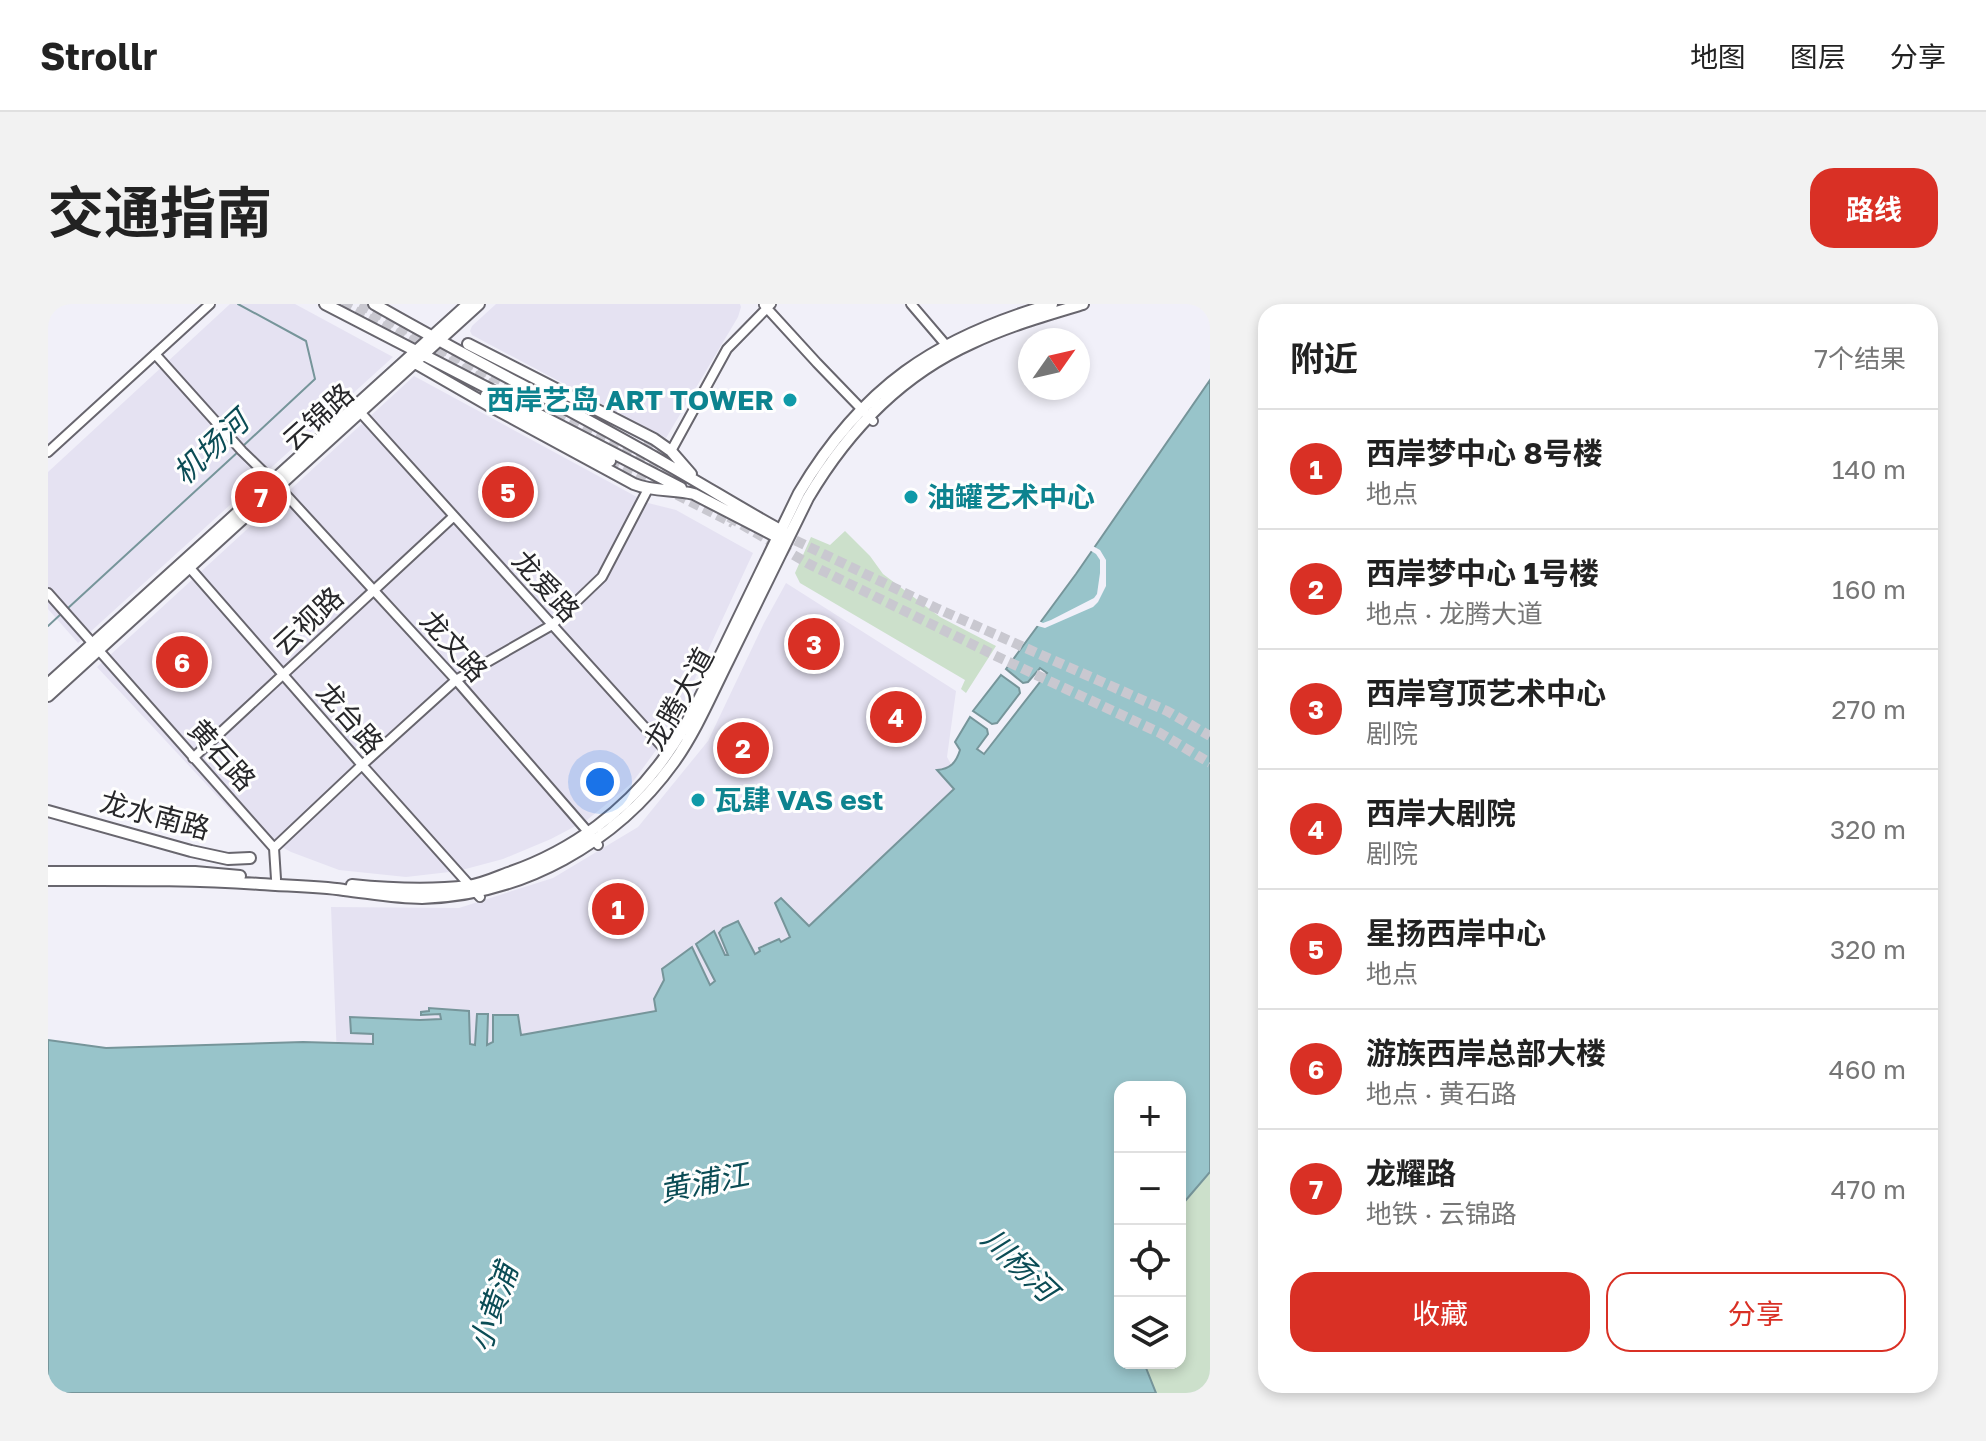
<!DOCTYPE html>
<html lang="zh">
<meta charset="utf-8">
<style>
body{margin:0;font-family:"Golos Text","Noto Sans SC",sans-serif;background:#f2f2f2;color:#222}
.controls{position:absolute;right:24px;bottom:24px;display:grid;overflow:hidden;border-radius:16px;box-shadow:0 4px 12px #0003}
.controls button{width:72px;height:72px;display:grid;place-items:center;padding:0;border:0;border-bottom:2px solid #e0e0e0;background:#fff;color:#222;font:40px sans-serif}
.compass{position:absolute;left:970px;top:24px;width:72px;height:72px;border-radius:50%;background:#fff;box-shadow:0 4px 12px #0003;rotate:56deg}
.you{position:absolute;left:552px;top:478px;width:28px;height:28px;margin:-20px;border:6px solid #fff;border-radius:50%;background:#1a73e8;box-shadow:0 0 0 12px #1a73e833}
.badge{display:grid;place-items:center;width:52px;height:52px;border-radius:50%;background:#d93025;color:#fff;font-size:26px;font-weight:700}
.pin{position:absolute;translate:-50% -50%;border:4px solid #fff;box-shadow:0 2px 8px #0006}
.list{margin:0;padding:0;list-style:none}
h2{display:flex;justify-content:space-between;align-items:center;height:104px;margin:0;padding:0 32px;font-size:34px}
h2 small{font-size:26px;font-weight:400;color:#767676}
.list li{display:grid;grid-template-columns:52px 1fr auto;gap:24px;align-items:center;box-sizing:border-box;height:120px;padding:0 32px;border-top:2px solid #e0e0e0}
.list b{display:block;font-size:30px;white-space:nowrap}
.list p{margin:0;font-size:26px;white-space:nowrap;color:#767676}
.list em{font-size:26px;font-style:normal;color:#767676}
.actions{display:flex;gap:16px;padding:24px 32px}
.actions a{flex:1;padding:18px 0;border:2px solid #d93025;border-radius:24px;text-align:center;font-size:28px;color:#d93025}
.actions .main{background:#d93025;color:#fff}
.icon{flex:none;width:44px;height:44px;fill:none;stroke:currentColor;stroke-width:2;stroke-linecap:round;stroke-linejoin:round}
.map{position:relative;flex:none;width:1162px;height:1089px;overflow:hidden;border-radius:24px}
header{display:flex;align-items:center;gap:48px;box-sizing:border-box;height:112px;padding:0 40px;background:#fff;border-bottom:2px solid #e0e0e0}
header strong{font-size:38px}
nav{display:flex;gap:44px;margin-inline-start:auto;font-size:28px}
.intro{display:flex;align-items:center;justify-content:space-between;box-sizing:border-box;height:192px;padding:0 48px}
h1{margin:0;font-size:56px}
.button{padding:20px 36px;border-radius:24px;background:#d93025;color:#fff;font-size:28px;font-weight:700}
main{display:flex;gap:48px;padding:0 48px}
aside{flex:1;background:#fff;border-radius:24px;box-shadow:0 4px 12px #0003}
.map>svg:first-child{display:block}
.built{fill:#e5e2f2}
.green{fill:#cce0cb}
.water{fill:#98c4ca;stroke:#76959a;stroke-width:2}
.pier{fill:#f1f0f9}
.lines{fill:none;stroke-linecap:round;stroke-linejoin:round}
.stream{stroke:#76959a;stroke-width:2}
.major-tunnel{stroke:#c9c8d0;stroke-width:10;stroke-dasharray:10 5;stroke-linecap:butt}
.minor-casing{stroke:#68666e;stroke-width:12}
.major-casing{stroke:#68666e;stroke-width:14}
.minor{stroke:#fff;stroke-width:8}
.major{stroke:#fff;stroke-width:10}
.culture-dot{fill:#0f9aa8;stroke:#fefefe;stroke-width:3}
.labels{text-anchor:middle;stroke-width:6;stroke-linejoin:round;paint-order:stroke}
.culture-label{font-size:28px;font-weight:bold;fill:#0d838f;stroke:#fefefe;text-anchor:start}
.street-label{font-size:28px;fill:#27272a;stroke:#fefefe}
.water-label{font-size:30px;font-style:italic;fill:#0b4c55;stroke:#fefefe}
</style>
<header>
<strong>Strollr</strong>
<nav><a>地图</a><a>图层</a><a>分享</a></nav>
</header>
<div class="intro"><h1>交通指南</h1><a class="button">路线</a></div>
<main>
<div class="map">
<svg width="1162" height="1089" viewBox="0 0 1162 1089">
<rect width="100%" height="100%" fill="#f1f0f9"/>
<path class="built" d="M182 0H247L345 53 30 339 0 305V168Z
M448 0H692L693 3 690 13 618 134 424 31 422 27 424 22Z
M366 72 600 199 628 206 705 249 638 394 617 434 584 479 539 516 503 535 455 555 410 567 358 573 291 566 243 548 199 524 49 363Z
M738 279 908 387 899 453 917 485 762 635 620 715 466 742 289 754 283 603 411 604 505 574 590 523 660 437 716 319Z"/>
<path class="green" d="M797 227 822 252 835 270 892 313 948 342 918 389 913 385 917 376 752 279 747 269 763 233 782 241Z
M1162 868V1089H1108L1096 1059H1132V903Z"/>
<path class="water" d="M1162 76V868L1132 903V783H1072V1059H1096L1108 1089H0V736L58 744 255 738 325 740V730L303 729 302 713 372 716 393 715 392 710 373 711V708L381 707V704L421 707 422 740 427 741 429 710H440L439 741 445 738V711H470L473 731 608 707 606 695 616 676 614 665 644 643 662 681 667 677 648 640 666 627 677 651H680L671 629 675 624 690 617 707 650 712 647 711 644 731 635 733 638 742 633 727 599 733 594 761 622 906 485 889 466C902 465 908 459 912 446L907 438 922 413 939 425 940 430 929 445 936 450 999 369 992 364 980 378 975 379 958 365 1028 270Z
M953 371 971 384 972 389 949 419 944 420 925 407Z"/>
<path class="pier" d="M1043 241 1052 246 1058 256V282L1050 298 1045 303 997 324 986 321 989 316 995 319 1003 316 1046 294 1049 290 1052 269V256L1048 250 1040 245Z"/>
<g class="lines">
<path class="stream" d="M190 0 258 37 267 75 195 142
M19 305 191 147
M0 322 14 309"/>
<path class="major-tunnel" d="M294 0 444 81
M312 0 636 176
M595 140 636 164
M562 157 685 219
M681 213 761 260 948 352 1112 429 1162 459
M734 230 888 304 1119 407 1162 432"/>
<g class="minor-casing">
<path id="minor" d="M863 0 898 41
M716 1 769 59 825 117
M107 50 194 147 230 182 408 376 541 529 550 541
M312 108 620 449
M623 147 679 45 723 0
M0 148 162 0
M141 263 314 461 432 593
M0 289 226 544 228 575
M145 454 406 212
M226 544 314 461 408 376 504 321 554 273 600 185"/>
</g>
<g class="major-casing">
<path id="major" d="M277 0 633 184
M326 0C423 56 523 105 620 161 659 183 697 207 736 228
M420 40 606 135 623 147 643 170
M367 59 440 101 586 180C606 188 626 185 646 190L733 235
M438 91 562 157
M0 380 420 0
M0 392 431 0
M0 507 143 547 180 555 202 554
M0 568H147L192 572
M0 576C71 576 141 575 212 580 240 582 268 582 296 586 322 589 348 594 374 594 474 591 568 539 626 458 648 427 663 391 680 357 707 303 733 248 760 194 799 128 853 71 924 39 960 22 998 11 1035 0
M304 581C343 585 381 587 420 582 434 580 447 574 460 569 524 547 580 506 619 450 641 419 657 383 674 348 700 295 725 242 751 189 814 83 887 34 1004 0"/>
</g>
<use href="#minor" class="minor"/>
<use href="#major" class="major"/>
</g>
<g class="culture-dot">
<circle cx="742" cy="96" r="8"/>
<circle cx="863" cy="193" r="8"/>
<circle cx="650" cy="496" r="8"/>
</g>
<g class="labels">
<g class="culture-label">
<text x="726" y="106" text-anchor="end">西岸艺岛 ART TOWER</text>
<text x="879" y="203">油罐艺术中心</text>
<text x="666" y="506">瓦肆 VAS est</text>
</g>
<g class="street-label">
<text transform="translate(270 113) rotate(-42)" y="10">云锦路</text>
<text transform="translate(498 282) rotate(48)" y="10">龙爱路</text>
<text transform="translate(260 317) rotate(-43)" y="10">云视路</text>
<text transform="translate(406 342) rotate(48)" y="10">龙文路</text>
<text transform="translate(631 395) rotate(-61)" y="10">龙腾大道</text>
<text transform="translate(302 414) rotate(49)" y="10">龙台路</text>
<text transform="translate(174 451) rotate(48)" y="10">黄石路</text>
<text transform="translate(107 511) rotate(15)" y="10">龙水南路</text>
</g>
<g class="water-label">
<text transform="translate(163 144) rotate(-43)" y="10">机场河</text>
<text transform="translate(656 879) rotate(-11)" y="10">黄浦江</text>
<text transform="translate(971 961) rotate(44)" y="10">川杨河</text>
<text transform="translate(446 1004) rotate(-71)" y="10">小黄浦</text>
</g>
</g>
</svg>
<div class="controls">
<button>+</button>
<button>−</button>
<button><svg class="icon" aria-label="locate" viewBox="0 0 24 24"><circle cx="12" cy="12" r="6"/><path d="M12 2v4M12 18v4M2 12h4M18 12h4"/></svg></button>
<button><svg class="icon" aria-label="layers" viewBox="0 0 24 24"><path d="M12 4l9 5-9 5-9-5zM3 14l9 5 9-5"/></svg></button>
</div>
<svg class="compass" viewBox="-18 -18 36 36"><path d="M0-13l5 13h-10z" fill="#e53935"/><path d="M0 13l5-13h-10z" fill="#767676"/></svg>
<div class="you"></div>
<div class="pin badge" style="left:570px;top:605px">1</div>
<div class="pin badge" style="left:695px;top:444px">2</div>
<div class="pin badge" style="left:766px;top:340px">3</div>
<div class="pin badge" style="left:848px;top:413px">4</div>
<div class="pin badge" style="left:460px;top:188px">5</div>
<div class="pin badge" style="left:134px;top:358px">6</div>
<div class="pin badge" style="left:213px;top:193px">7</div>
</div>
<aside>
<h2>附近<small>7个结果</small></h2>
<ul class="list">
<li><span class="badge">1</span><div><b>西岸梦中心 8号楼</b><p>地点</p></div><em>140 m</em></li>
<li><span class="badge">2</span><div><b>西岸梦中心 1号楼</b><p>地点 · 龙腾大道</p></div><em>160 m</em></li>
<li><span class="badge">3</span><div><b>西岸穹顶艺术中心</b><p>剧院</p></div><em>270 m</em></li>
<li><span class="badge">4</span><div><b>西岸大剧院</b><p>剧院</p></div><em>320 m</em></li>
<li><span class="badge">5</span><div><b>星扬西岸中心</b><p>地点</p></div><em>320 m</em></li>
<li><span class="badge">6</span><div><b>游族西岸总部大楼</b><p>地点 · 黄石路</p></div><em>460 m</em></li>
<li><span class="badge">7</span><div><b>龙耀路</b><p>地铁 · 云锦路</p></div><em>470 m</em></li>
</ul>
<div class="actions"><a class="main">收藏</a><a>分享</a></div>
</aside>
</main>
